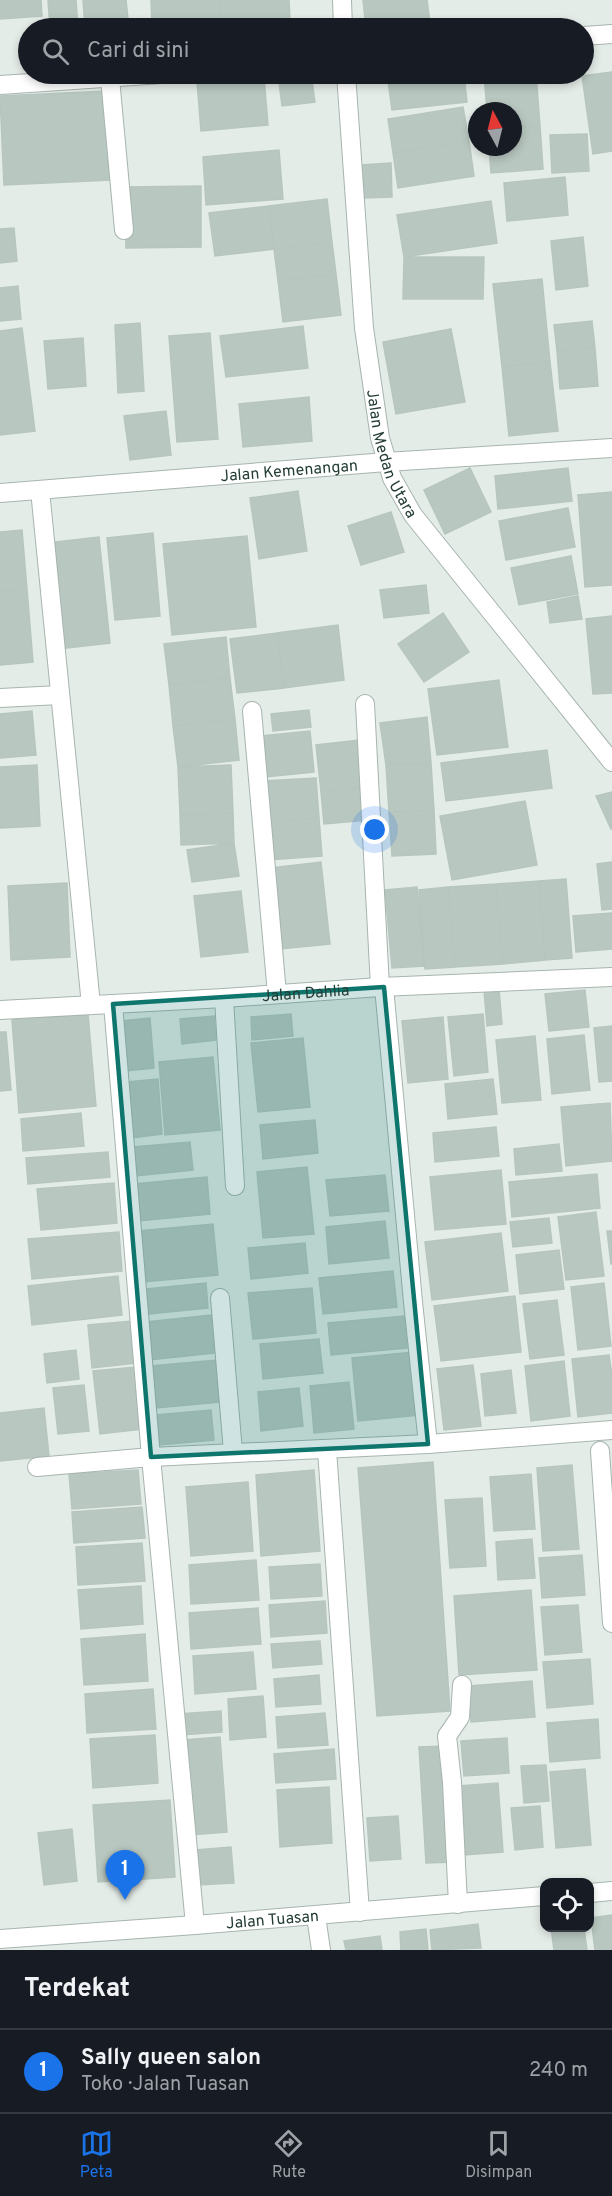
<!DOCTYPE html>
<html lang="id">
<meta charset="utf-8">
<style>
body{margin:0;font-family:Overpass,sans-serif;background:#242831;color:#f1f3f6}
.controls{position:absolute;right:18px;bottom:18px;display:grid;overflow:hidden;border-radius:12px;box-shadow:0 3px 9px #0003}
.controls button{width:54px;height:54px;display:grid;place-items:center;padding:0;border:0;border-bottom:2px solid #363941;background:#171b24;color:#f1f3f6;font:30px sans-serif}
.compass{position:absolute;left:468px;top:102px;width:54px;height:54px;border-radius:50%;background:#171b24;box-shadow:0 3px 9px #0003;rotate:353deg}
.you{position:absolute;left:375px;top:830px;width:21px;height:21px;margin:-15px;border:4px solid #fff;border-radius:50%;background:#1a73e8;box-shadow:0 0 0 9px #1a73e833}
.badge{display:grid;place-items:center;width:39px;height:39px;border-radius:50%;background:#1a73e8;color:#fff;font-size:20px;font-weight:700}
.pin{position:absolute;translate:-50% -50px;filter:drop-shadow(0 2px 3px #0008)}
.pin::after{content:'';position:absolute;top:32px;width:21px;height:18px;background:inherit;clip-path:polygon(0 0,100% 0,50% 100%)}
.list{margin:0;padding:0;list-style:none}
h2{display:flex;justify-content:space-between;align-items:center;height:78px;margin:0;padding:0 24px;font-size:26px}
h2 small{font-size:20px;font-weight:400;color:#9ea1a6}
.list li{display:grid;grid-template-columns:39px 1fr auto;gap:18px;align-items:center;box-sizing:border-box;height:84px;padding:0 24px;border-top:2px solid #363941}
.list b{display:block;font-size:22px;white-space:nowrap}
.list p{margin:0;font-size:20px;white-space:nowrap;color:#9ea1a6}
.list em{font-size:20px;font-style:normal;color:#9ea1a6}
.icon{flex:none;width:33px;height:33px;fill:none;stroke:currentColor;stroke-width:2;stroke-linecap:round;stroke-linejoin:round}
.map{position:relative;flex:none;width:612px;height:1950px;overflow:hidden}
.search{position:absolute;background:#171b24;box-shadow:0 3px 9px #0003;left:18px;right:18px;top:18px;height:66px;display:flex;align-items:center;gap:15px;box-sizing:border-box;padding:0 21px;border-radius:33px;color:#9ea1a6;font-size:22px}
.sheet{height:162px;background:#171b24}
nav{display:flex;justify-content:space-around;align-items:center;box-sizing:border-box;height:84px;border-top:2px solid #363941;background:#171b24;font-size:16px;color:#9ea1a6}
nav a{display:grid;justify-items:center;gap:3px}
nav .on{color:#1a73e8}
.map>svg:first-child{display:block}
.building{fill:#b9c7c1;stroke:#b6c6be;stroke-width:1.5}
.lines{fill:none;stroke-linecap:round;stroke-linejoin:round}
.minor-casing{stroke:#a7b4af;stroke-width:20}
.minor{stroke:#fff;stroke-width:18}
.marked{fill:#0f766e;fill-opacity:0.2;stroke:#0f766e;stroke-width:4.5;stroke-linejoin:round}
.labels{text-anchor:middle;stroke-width:5;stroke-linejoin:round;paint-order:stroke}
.street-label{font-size:16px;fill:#243d35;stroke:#f4f9f6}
</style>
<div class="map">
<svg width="612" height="1950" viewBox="0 0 612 1950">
<rect width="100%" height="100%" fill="#e4ece8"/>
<path class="building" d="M0 0H41L42 16 0 19Z
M48 0H76L78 28H50Z
M83 0H126L129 28H85Z
M151 0H220V23L152 25Z
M220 0H289L290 21 220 23Z
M363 0H427L430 23 366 28Z
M293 24 294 28H253Z
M612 72V151L593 154 582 76Z
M278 74H311L315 102 282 106Z
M387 74H464L467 102 392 110Z
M484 74H536L540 126 513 128V111H487Z
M264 77 268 125 201 131 197 82Z
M107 91 111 180 4 185 0 96Z
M463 107 469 141 393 153 388 119Z
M540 126 543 169 491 173 489 147H513V128Z
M587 134 589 171 552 173 550 135Z
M469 141 474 176 398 188 393 153Z
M279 150 283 199 206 205 203 157Z
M391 163 392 197 361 198 360 165Z
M565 177 568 215 507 221 504 183Z
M201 186V247L126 248 125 187Z
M327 199 332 242 274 249 269 206Z
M491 201 497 243 404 257 397 215Z
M269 206 274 249 215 256 209 213Z
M14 228 17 261 0 263V229Z
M583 237 588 286 556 290 551 241Z
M332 242 336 274 278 281 274 249Z
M404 257H484L483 299H403Z
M336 274 341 315 283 322 278 281Z
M542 279 550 362 502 367 493 284Z
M18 286 21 319 0 321V288Z
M592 321 595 348 557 351 554 325Z
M140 323 144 391 118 393 115 325Z
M303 326 308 368 226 377 220 336Z
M22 328 35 431 0 435V331Z
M451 329 465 402 396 414 383 342Z
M210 333 218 439 177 442 169 336Z
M83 338 86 386 48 389 44 341Z
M595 348 598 386 560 389 557 351Z
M550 362 558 431 509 436 502 367Z
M309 397 312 441 243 447 239 404Z
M166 411 171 455 130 460 124 416Z
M470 468 491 512 445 534 424 490Z
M568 468 572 501 498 509 495 476Z
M298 491 307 551 259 559 250 498Z
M612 492V585L585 587 578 495Z
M568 508 575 547 506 560 499 521Z
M391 512 404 552 361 565 348 526Z
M22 530 27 589 0 591V532Z
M153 533 160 616 115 620 107 538Z
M247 536 256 627 172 635 163 544Z
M99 537 110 643 59 649 47 543Z
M571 556 578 594 519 605 511 568Z
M426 585 429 613 384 618 380 590Z
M27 589 33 662 0 665V591Z
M578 596 582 619 550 623 547 602Z
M443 613 469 652 424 682 398 644Z
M612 616V693L593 694 586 619Z
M338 625 344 680 284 688 277 633Z
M277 633 284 688 237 693 230 639Z
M226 637 230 678 169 685 164 644Z
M230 678 235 719 173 726 169 685Z
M499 680 508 747 437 755 428 689Z
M309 710 311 727 273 731 271 714Z
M32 711 36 755 0 758V714Z
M427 717 431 763 386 765 380 723Z
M235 719 239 760 178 767 173 726Z
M310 731 314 772 265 777 261 736Z
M359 740 365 787 321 792 316 745Z
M547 750 552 788 446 801 441 763Z
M431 763 434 810 389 812 386 765Z
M37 765 40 826 0 828V767Z
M231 765 233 813 180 815 178 767Z
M316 778 319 818 265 822 262 781Z
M365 787 368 820 324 824 321 792Z
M612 792V829H611L596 796Z
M525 801 537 865 452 880 440 816Z
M434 810 436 854 392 856 389 812Z
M233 813 234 843 181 845 180 815Z
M319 818 322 856 268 860 265 822Z
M234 843 239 876 192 882 187 850Z
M321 862 330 944 280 949 271 868Z
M612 862V909L602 910 597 864Z
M566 879 572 958 545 960 539 881Z
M539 881 545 960 503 964 496 884Z
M67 883 70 957 11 960 8 886Z
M496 884 503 964 455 967 448 887Z
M417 887 424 966 392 968 385 890Z
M448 887 455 967 425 969 419 890Z
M241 891 248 952 201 957 194 896Z
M612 913V949L576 952 573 916Z
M499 989 502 1024 487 1026 484 990Z
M585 990 589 1027 549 1031 545 994Z
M88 1014 96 1106 19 1113 12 1020Z
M291 1014 293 1036 252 1040 251 1017Z
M483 1014 488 1072 454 1076 448 1017Z
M214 1016 216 1040 182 1044 180 1019Z
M443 1017 448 1079 408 1083 402 1021Z
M150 1018 154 1068 125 1071 121 1021Z
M612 1026V1081L599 1082 594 1028Z
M0 1032H6L11 1090 0 1091Z
M584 1035 590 1090 552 1094 547 1039Z
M535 1036 541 1100 502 1103 496 1040Z
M303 1038 310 1107 258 1112 251 1043Z
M213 1057 220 1130 165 1135 159 1062Z
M158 1079 162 1134 132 1138 127 1082Z
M493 1079 497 1114 448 1119 445 1084Z
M610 1103 612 1161 566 1166 561 1107Z
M81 1113 84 1146 23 1151 21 1119Z
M315 1120 318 1153 263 1159 260 1125Z
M496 1127 499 1156 435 1162 433 1133Z
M190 1142 193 1170 135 1176 133 1147Z
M559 1144 562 1171 516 1175 514 1149Z
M108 1152 110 1177 28 1184 26 1158Z
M307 1167 314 1234 263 1238 257 1172Z
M501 1170 506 1224 435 1230 430 1177Z
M597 1174 600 1208 512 1217 509 1182Z
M385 1175 389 1211 330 1216 326 1180Z
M207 1177 210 1214 138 1221 134 1184Z
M114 1183 117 1223 41 1230 37 1189Z
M596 1212 604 1276 566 1280 558 1217Z
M549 1218 552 1243 513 1247 510 1222Z
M385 1221 389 1258 329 1264 326 1227Z
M213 1224 218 1275 143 1282 138 1231Z
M607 1231H612V1264H611Z
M119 1232 122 1271 32 1279 28 1239Z
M501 1233 508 1291 432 1300 425 1242Z
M305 1243 308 1273 251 1279 248 1248Z
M559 1250 564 1289 520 1294 516 1255Z
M393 1271 397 1307 323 1314 319 1278Z
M118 1276 122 1315 32 1325 28 1286Z
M206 1283 208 1308 149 1314 146 1289Z
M604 1283 611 1346 578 1350 571 1287Z
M312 1288 316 1333 253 1339 248 1293Z
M515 1296 521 1352 441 1361 434 1306Z
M557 1300 564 1355 530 1359 523 1304Z
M211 1315 214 1353 149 1360 146 1322Z
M404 1316 407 1348 331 1355 328 1323Z
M132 1321 136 1363 92 1368 88 1325Z
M319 1339 323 1373 263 1379 260 1344Z
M76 1350 79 1379 47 1383 44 1354Z
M414 1352 420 1415 358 1421 352 1358Z
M609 1355 612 1376V1413L578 1417 572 1359Z
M217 1360 220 1402 156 1408 151 1366Z
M564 1361 570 1416 531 1421 525 1366Z
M473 1365 481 1426 444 1430 437 1369Z
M136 1367 142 1429 100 1434 93 1371Z
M511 1370 516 1413 485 1416 481 1374Z
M349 1382 354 1429 314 1433 310 1386Z
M84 1385 89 1431 58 1434 53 1388Z
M299 1388 303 1426 261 1431 258 1392Z
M44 1408 49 1456 0 1461V1413Z
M211 1410 214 1440 159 1445 156 1415Z
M433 1462 450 1711 377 1716 358 1468Z
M572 1465 579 1549 543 1551 537 1468Z
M138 1470 141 1504 72 1509 69 1474Z
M314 1470 320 1551 261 1556 256 1475Z
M531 1474 535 1529 494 1531 490 1477Z
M248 1482 253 1551 191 1556 186 1487Z
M482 1498 486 1566 450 1568 445 1500Z
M142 1507 145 1538 74 1543 72 1512Z
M532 1539 535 1578 498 1580 496 1542Z
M142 1543 145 1581 78 1585 76 1547Z
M582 1555 585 1595 542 1598 539 1558Z
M256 1560 259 1600 191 1604 189 1565Z
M320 1564 322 1596 271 1599 269 1567Z
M141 1586 143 1624 81 1629 78 1590Z
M531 1590 537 1670 459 1675 454 1596Z
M325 1601 327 1633 271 1637 269 1605Z
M578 1605 582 1652 545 1655 541 1607Z
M258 1608 261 1644 191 1649 189 1613Z
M145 1634 148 1681 84 1685 81 1639Z
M320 1641 322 1664 273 1668 271 1644Z
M253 1652 256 1689 195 1694 193 1656Z
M590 1659 593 1704 547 1708 543 1662Z
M319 1675 321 1704 276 1707 274 1679Z
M532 1681 535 1717 471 1722 469 1686Z
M153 1689 156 1729 87 1733 85 1694Z
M263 1696 266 1737 230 1740 228 1699Z
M221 1711 222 1732 180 1735 178 1714Z
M325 1713 328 1745 278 1748 276 1717Z
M598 1719 600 1758 550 1762 547 1723Z
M155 1735 158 1783 93 1788 90 1739Z
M220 1737 227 1832 190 1835 183 1740Z
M507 1738 509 1773 464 1776 461 1741Z
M447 1746 454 1862 426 1863 419 1747Z
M334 1749 336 1779 276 1783 274 1754Z
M546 1765 549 1801 524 1803 521 1766Z
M585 1769 591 1845 556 1848 550 1772Z
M498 1783 503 1852 464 1855 459 1786Z
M329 1787 332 1843 280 1847 277 1790Z
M170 1800 175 1877 98 1882 93 1805Z
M540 1806 543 1847 515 1850 511 1808Z
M398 1816 401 1859 370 1861 367 1818Z
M72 1829 77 1881 44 1885 38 1833Z
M231 1847 234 1883 198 1885 196 1850Z
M612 1915V1950H595L591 1918Z
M478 1924 481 1948 432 1950 430 1930Z
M551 1928H584L587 1950H554Z
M426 1929 428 1950H401L400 1932Z
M380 1936 382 1950H346L344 1941Z"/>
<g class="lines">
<g class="minor-casing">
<g id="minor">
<path d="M342 0 343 28"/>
<path d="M584 36 612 34"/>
<path id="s1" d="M346 74 364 328 380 438 392 478 413 515 612 762"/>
<path d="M110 78 124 230"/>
<path d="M0 85 162 74"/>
<path d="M40 490 91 1005"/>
<path id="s2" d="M0 493 386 462 612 448"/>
<path d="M0 698 60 695"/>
<path d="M365 704 380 987"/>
<path d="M252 711 277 994"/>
<path d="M384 987 413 1302 428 1444"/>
<path d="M224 998 235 1186"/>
<path d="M113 1004 151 1457 195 1925"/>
<path id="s3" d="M0 1010 224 998 380 987 612 977"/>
<path d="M220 1298 233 1452"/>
<path d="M327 1450 360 1912"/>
<path d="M600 1451 612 1623"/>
<path d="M37 1467 151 1457 428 1444 612 1430"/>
<path d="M590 1893 612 1891"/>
<path d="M458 1904 452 1782 447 1736 460 1717 462 1685"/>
<path d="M316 1916 321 1950"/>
<path id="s4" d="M0 1939 195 1925 544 1896"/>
</g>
</g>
<use href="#minor" class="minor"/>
</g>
<path class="marked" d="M384 987 428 1444 151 1457 113 1004Z"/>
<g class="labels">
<g class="street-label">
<text dy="6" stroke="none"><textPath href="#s1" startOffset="384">Jalan Medan Utara</textPath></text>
<text dy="6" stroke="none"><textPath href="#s2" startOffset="290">Jalan Kemenangan</textPath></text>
<text dy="6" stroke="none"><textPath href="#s3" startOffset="306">Jalan Dahlia</textPath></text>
<text dy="6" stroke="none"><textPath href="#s4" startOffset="273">Jalan Tuasan</textPath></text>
</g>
</g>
</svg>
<div class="controls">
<button><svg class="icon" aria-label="locate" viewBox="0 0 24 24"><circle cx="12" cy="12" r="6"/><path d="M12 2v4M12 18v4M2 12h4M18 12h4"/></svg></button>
</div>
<svg class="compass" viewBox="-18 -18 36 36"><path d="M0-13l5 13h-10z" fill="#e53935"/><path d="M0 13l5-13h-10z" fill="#9ea1a6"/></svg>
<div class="you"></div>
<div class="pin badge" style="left:125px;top:1900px">1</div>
<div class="search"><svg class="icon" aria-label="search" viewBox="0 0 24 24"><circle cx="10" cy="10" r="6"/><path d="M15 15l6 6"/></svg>Cari di sini</div>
</div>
<section class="sheet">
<h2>Terdekat<small></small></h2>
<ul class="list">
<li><span class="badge">1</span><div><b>Sally queen salon</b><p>Toko · Jalan Tuasan</p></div><em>240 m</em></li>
</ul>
</section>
<nav>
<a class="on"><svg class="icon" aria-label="map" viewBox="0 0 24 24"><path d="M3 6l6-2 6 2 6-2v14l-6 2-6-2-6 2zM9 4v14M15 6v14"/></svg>Peta</a>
<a><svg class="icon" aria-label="directions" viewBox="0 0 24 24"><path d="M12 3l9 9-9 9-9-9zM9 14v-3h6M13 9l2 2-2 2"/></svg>Rute</a>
<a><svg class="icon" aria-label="saved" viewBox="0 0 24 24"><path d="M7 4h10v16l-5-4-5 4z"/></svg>Disimpan</a>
</nav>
